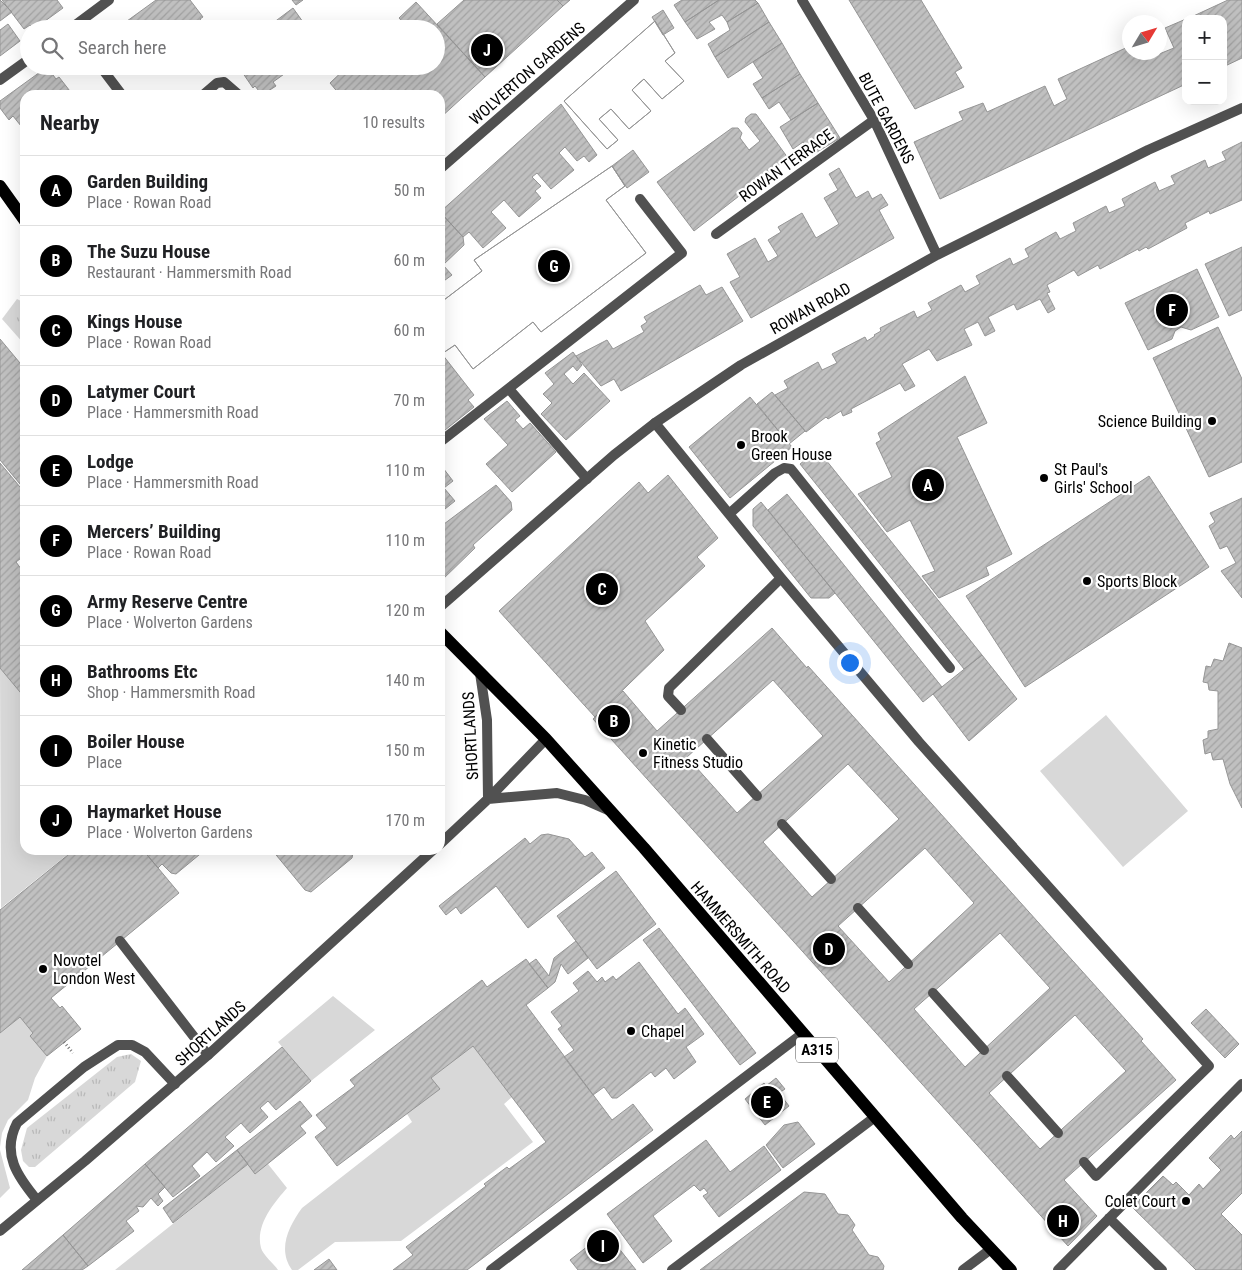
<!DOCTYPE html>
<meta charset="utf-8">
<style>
body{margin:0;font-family:"Roboto Condensed",sans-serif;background:#f6f6f6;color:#202124}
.controls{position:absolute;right:15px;top:15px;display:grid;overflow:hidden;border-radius:10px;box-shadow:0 5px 20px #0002}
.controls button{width:45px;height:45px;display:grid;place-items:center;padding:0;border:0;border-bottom:1px solid #e0e0e0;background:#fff;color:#202124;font:25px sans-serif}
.compass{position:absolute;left:1122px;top:15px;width:45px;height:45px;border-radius:50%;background:#fff;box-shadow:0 5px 20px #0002;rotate:52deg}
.you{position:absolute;left:849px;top:662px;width:18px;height:18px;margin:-12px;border:4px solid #fff;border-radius:50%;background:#1a73e8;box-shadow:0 0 0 8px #1a73e833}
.badge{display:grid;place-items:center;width:32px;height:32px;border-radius:50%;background:#000;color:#fff;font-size:16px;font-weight:700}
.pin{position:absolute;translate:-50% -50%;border:2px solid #fff;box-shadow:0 1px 5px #0006}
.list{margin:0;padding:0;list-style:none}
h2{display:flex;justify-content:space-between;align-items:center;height:65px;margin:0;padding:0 20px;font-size:21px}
h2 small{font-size:16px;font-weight:400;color:#757577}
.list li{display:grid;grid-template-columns:32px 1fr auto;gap:15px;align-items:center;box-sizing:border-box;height:70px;padding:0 20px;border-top:1px solid #e0e0e0}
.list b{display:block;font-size:19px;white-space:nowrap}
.list p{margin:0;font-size:16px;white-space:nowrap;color:#757577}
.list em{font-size:16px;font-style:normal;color:#757577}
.icon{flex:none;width:28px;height:28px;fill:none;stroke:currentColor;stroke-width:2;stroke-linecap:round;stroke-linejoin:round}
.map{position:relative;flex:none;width:1242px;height:1270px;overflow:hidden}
.search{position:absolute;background:#fff;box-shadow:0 5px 20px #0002;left:20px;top:20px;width:425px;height:55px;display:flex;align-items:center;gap:12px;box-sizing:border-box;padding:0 18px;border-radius:28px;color:#757577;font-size:19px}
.panel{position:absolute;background:#fff;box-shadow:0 5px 20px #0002;left:20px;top:90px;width:425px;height:765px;border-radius:15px}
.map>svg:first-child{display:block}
.grass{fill:url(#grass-tufts)}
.green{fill:#d8d8d8}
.building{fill:url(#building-hatch);stroke:#959595;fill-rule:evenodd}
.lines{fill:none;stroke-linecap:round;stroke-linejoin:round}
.path{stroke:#737373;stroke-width:3;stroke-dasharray:1 2.5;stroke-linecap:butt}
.service{stroke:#515151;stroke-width:10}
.minor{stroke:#515151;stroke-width:10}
.primary{stroke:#000;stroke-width:12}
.poi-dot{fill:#000;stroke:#fff;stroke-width:2}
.labels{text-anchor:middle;stroke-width:4.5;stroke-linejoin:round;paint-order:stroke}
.shield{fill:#fff;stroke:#4c4c4c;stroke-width:1}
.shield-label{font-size:15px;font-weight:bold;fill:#000}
.street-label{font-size:16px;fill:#000;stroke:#fff}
.poi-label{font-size:16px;fill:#000;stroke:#fff;text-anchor:start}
</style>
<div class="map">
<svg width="1242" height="1270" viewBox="0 0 1242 1270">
<defs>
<pattern id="grass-tufts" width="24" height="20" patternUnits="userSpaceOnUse" patternTransform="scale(1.25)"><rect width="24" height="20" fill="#d8d8d8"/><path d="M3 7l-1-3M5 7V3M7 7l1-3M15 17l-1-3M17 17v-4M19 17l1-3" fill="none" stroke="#b8b8b8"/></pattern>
<pattern id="building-hatch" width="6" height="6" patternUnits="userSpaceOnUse" patternTransform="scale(1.25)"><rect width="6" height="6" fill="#c0c0c0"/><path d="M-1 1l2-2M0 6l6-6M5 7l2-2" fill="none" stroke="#a3a3a3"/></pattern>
</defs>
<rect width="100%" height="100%" fill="#fff"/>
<path class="grass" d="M17 299 25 303V345L2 319Z
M131 1054 141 1061 135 1082 35 1167H29L23 1161 21 1150 27 1128 117 1057Z"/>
<path class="green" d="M0 668 25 698V850H73L1 908Z
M1106 715 1188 811 1123 867 1040 771Z
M333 996 375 1030 311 1081 278 1042Z
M20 1017 33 1033 31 1036 47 1056 35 1078 28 1100 8 1120 2 1133 0 1147V1033Z
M473 1046 512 1097 504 1104 533 1142 401 1241 335 1242 298 1270H292C277 1249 289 1226 302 1208L412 1122 407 1114 431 1078Z
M0 1150 10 1188 0 1198Z
M248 1164H268L287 1188C274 1203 255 1225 261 1248 263 1255 274 1264 278 1270H115Z"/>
<path class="building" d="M0 0 12 12 0 21Z
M2 0H57L63 8 34 29 30 25 24 29Z
M156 0H190L203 17 200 19 205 26 201 29H189L187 26 184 29H116Z
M292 0H303L296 5Z
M464 0H557L563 6 485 77 437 24Z
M557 0H570L563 6Z
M682 0H719L685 22 674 5Z
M719 0H755L758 3 727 22 722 15 709 22 715 29 697 39 685 22Z
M849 0H921L962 68 955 72 964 87 915 109Z
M1228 0H1242V58L1223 67V19H1187Z
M416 2 485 77 440 118V95H340L330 83 348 66H379L382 70 386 66H436V29H409L399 18Z
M758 3 769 22 715 57 708 44 730 30 727 22Z
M293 8 308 29H265Z
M663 10 674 28 663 35 652 17Z
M1186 19V84L940 199 914 142 963 120 959 112 983 103 987 112 1045 86 1054 106 1067 99 1058 79 1130 46V52H1158L1159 54 1174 48 1165 28Z
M655 21 675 53 665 61 684 81 662 99 644 79 632 90 651 111 629 129 611 109 599 119 618 140 607 149 564 101Z
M655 21 675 53 665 61 684 81 662 99 644 79 639 83 632 90 651 111 629 129 611 109 599 119 618 140 607 149 564 101Z
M769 22 782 43 728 78 715 57Z
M8 24 20 41 0 56V30Z
M782 43 800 74 762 98 753 84 763 78 753 62Z
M118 66H132L123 73Z
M238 66H286L284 68 287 72 273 82 276 86 262 95 255 86 253 88Z
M47 67 56 79 59 77 73 95H25V131L13 116 9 120 0 108V101Z
M800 74 818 103 791 120 779 102 769 109 762 98Z
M818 103 840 138 812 155 803 142 793 149 780 127Z
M561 104 597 155 589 162 584 156 577 161 565 147 559 153 574 170 551 189 537 173 532 177 541 186 535 191 541 198 519 217 504 200 491 212 506 228 483 248 469 232 463 237 440 212Z
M751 114H756L788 158 694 231 657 182 732 128H738L742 133 740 138 749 150 760 141 745 122 746 118Z
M1242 142V200L1210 214 1209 211 1185 223 1187 228 1148 249 1146 247 1139 251 1138 249 1100 269 1098 265 1078 276 1074 270 1047 285 1050 292 1047 293 1055 309 1048 313 1040 299 1017 310 1014 304 988 317 995 331 985 336 978 322 964 329 972 345 937 361 929 349 902 364 915 386 905 391 900 383 851 409 852 412 843 416 841 411 828 419 826 417 806 432 775 395 788 388 784 381 818 362 822 370 837 363 832 354 865 337 867 341 875 336 874 335 881 331 880 328 914 311 917 318 932 310 928 303 961 285 965 292 980 284 976 276 1010 258 1013 265 1029 257 1025 249 1056 232 1060 239 1076 231 1073 223 1106 206 1109 213 1125 206 1122 199 1155 182 1159 191 1175 184 1171 176 1205 160 1208 168 1226 160 1222 152Z
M633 150 649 172 627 188 612 166Z
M612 166 625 186 606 200 646 253 541 332 533 322 473 369 455 345 440 355V303L482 271 474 260Z
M612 166 625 186 606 200 646 253 541 332 533 322 473 369 455 345 440 355V303L482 271 474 260Z
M839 168 856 198 868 191 872 199 881 194 888 205 879 210 894 238 751 318 730 282 740 277 727 254 755 238 768 262 778 256 768 240 781 232 778 227 802 213 816 238 839 224 824 198 838 190 829 174Z
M440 212 463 237 464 245 443 265 452 275 441 283Z
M1242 247V310L1229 316 1205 264Z
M1197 269 1219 317 1191 330 1181 327 1175 331 1172 339 1148 350 1125 303Z
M700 285 706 295 722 287 743 321 621 391 614 379 601 386 576 356 607 340 613 349 644 332 641 326 647 322 644 317Z
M1218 327 1242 379V462L1209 477 1153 358Z
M0 339 25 369V490L0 460Z
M573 352 582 365 577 371 573 366 564 374 573 384 584 373 610 401 566 440 541 414 552 403 543 394 554 384 545 373Z
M442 354 474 395 468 400 474 407 440 434V355Z
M965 376 987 423 957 437 1012 554 986 567 989 575 939 598 922 576 935 571 910 520 887 532 858 494 892 477 876 443 881 440 878 433Z
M772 392 805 431 789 444 757 404Z
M750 397 792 447 730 498 689 447Z
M507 401 520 416 515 420 523 429 530 423 556 452 512 492 486 464 508 445 484 419Z
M818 450 982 655 964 669 800 464Z
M0 463 25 493V555L16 562 25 574V698L0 668Z
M440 464 453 481 440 491Z
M668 475 718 538 697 557 705 566 645 621 664 650 595 717 499 611 639 482 648 493Z
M1149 476 1209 567 1025 687 966 596Z
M496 485 511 502 512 510 473 545 475 548 441 581 440 527Z
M444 488 455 501 440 513V491Z
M787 494 942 687 923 702 768 510Z
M1242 498V598L1221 571 1236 563 1227 546 1220 549 1209 526 1215 522 1210 513Z
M761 502 835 593 829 598H811L753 526V509Z
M772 628 807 668 808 666 1143 1039 1141 1041 1176 1080 1064 1180 1097 1216 1068 1246 593 719 623 691 657 731ZM773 680 823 736 737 813 687 757ZM848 764 899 819 812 897 763 842ZM925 848 974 903 889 982 838 926ZM1000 933 1050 988 965 1067 914 1009ZM1075 1015 1126 1071 1040 1149 989 1093Z
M1229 643 1242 648V808L1230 784 1223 759 1213 760 1211 752 1205 754 1203 740 1208 738V731L1218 729V691L1209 690 1208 683 1203 682 1206 666 1211 667 1214 659 1223 661Z
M982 655 1017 699 969 741 933 694Z
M548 834 569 839 585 857 592 852 605 868 528 928 496 886 461 914 456 907 446 915 439 906 525 838 530 844 541 835Z
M74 850H143L179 893 51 998 60 1008 62 1006 81 1029 47 1056 30 1036 33 1033 20 1017 0 1033V910Z
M143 850H205L176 874 171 873 162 864 158 868Z
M272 850H351L353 853 352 858 311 892 305 890Z
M616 871 656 924 597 969 557 916Z
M659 928 756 1053 740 1065 643 940Z
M576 941 588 958 568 974 561 964 555 982 548 988 529 964 536 959 549 976 554 958Z
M526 959 548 988 526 1005 612 1120 633 1104 653 1130 467 1270H393L413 1255 406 1247 486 1186 484 1184 507 1167 509 1169 546 1142 473 1046 431 1078 440 1089 337 1166 315 1137 327 1128 316 1115 355 1086 350 1080 482 980 487 987Z
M639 962 678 1014 685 1008 704 1034 686 1047 696 1062 674 1079 666 1068 655 1077 651 1072 617 1098H612L604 1087 593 1095 564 1057 574 1050 558 1029 562 1026 551 1012 579 991 573 983 588 971 597 982 602 977 605 982 613 976 616 980Z
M1206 1009 1239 1044 1225 1058 1191 1023Z
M282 1047 311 1081 276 1110 268 1101 260 1108 268 1117 250 1133 241 1123 225 1137 234 1146 216 1162 207 1152 192 1166 200 1176 173 1197 145 1164Z
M776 1078 785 1089 779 1093 789 1106 765 1125 745 1099 764 1083 766 1086Z
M300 1101 312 1116 300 1126 306 1133 255 1174 237 1150Z
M798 1122 815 1144 783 1168 766 1145 784 1125Z
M1242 1131V1193L1221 1214 1242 1235V1270H1196L1132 1207 1163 1176 1173 1185 1176 1182 1189 1195 1199 1184 1203 1189 1221 1170 1209 1158 1231 1135 1234 1139Z
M706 1140 730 1172 764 1146 781 1170 719 1217 703 1196 708 1193 704 1188 700 1191 694 1185 653 1216 672 1241 643 1263 607 1214Z
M237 1150 248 1164 173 1223 163 1208Z
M145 1164 165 1187 158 1194 163 1201 158 1206 151 1198 143 1207 136 1206 139 1211 126 1221 134 1231 88 1266 63 1235Z
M804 1192 825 1194 838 1214 848 1215 855 1225 852 1230 869 1255 878 1257 884 1266 883 1270H700Z
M606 1232 636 1270H578L570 1260Z
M63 1235 88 1266 82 1270H22Z
M329 1259 337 1270H314Z"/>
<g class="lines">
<path class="path" d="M64 1042 73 1053"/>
<path class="service" d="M100 66 122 95
M203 95 217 83 224 82 239 95
M509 389 587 479
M655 423 781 578 919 742 1209 1066 1096 1176 1084 1162
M440 442 682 253 640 199
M729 514 775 473 784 468 791 469 950 668
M681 710 668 696 669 688 781 578
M707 739 757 796
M782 824 831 879
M858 908 908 964
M120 941 208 1055
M933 993 984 1050
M1007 1076 1058 1133
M37 1200C18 1177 1 1154 17 1123L84 1067 118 1045H132L145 1052 175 1084
M1109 1218 1162 1270
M491 1270 802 1034
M672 1270 875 1117
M963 1270 991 1249
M1058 1270 1242 1084"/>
<path class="minor" d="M802 0 874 120 937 255
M70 29 109 0
M0 80 29 59
M440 169 634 0
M716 234 874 120
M440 607 614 455 655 423 741 365 937 255 1148 150 1242 108
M480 673 487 720 488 799
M488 799 557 793 585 800 610 811
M440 844 488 799 546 739
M0 1231 85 1161 208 1055 433 850"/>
<path class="primary" d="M0 186 25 221
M440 632 546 739 644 848 962 1218 1011 1270"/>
</g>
<g class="poi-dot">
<circle cx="1212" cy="421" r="5"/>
<circle cx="741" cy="445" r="5"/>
<circle cx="1044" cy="478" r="5"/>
<circle cx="1087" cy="581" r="5"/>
<circle cx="643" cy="753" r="5"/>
<circle cx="43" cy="969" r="5"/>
<circle cx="631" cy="1031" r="5"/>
<circle cx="1186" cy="1201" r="5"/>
</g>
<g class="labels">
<rect class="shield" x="796" y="1037.5" width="42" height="25" rx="4"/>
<g class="shield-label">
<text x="817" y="1055">A315</text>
</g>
<g class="street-label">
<text transform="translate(527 73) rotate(-41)" y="6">WOLVERTON GARDENS</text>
<text transform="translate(887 118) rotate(62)" y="6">BUTE GARDENS</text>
<text transform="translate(786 165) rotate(-36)" y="6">ROWAN TERRACE</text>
<text transform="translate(810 308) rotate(-29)" y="6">ROWAN ROAD</text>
<text transform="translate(470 736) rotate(-93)" y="6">SHORTLANDS</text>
<text transform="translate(741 937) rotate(49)" y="6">HAMMERSMITH ROAD</text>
<text transform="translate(210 1033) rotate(-42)" y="6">SHORTLANDS</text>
</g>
<g class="poi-label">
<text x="1202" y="427" text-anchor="end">Science Building</text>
<text x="751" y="442">Brook<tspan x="751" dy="18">Green House</tspan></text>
<text x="1054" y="475">St Paul's<tspan x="1054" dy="18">Girls' School</tspan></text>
<text x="1097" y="587">Sports Block</text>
<text x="653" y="750">Kinetic<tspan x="653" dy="18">Fitness Studio</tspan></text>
<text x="53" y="966">Novotel<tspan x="53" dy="18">London West</tspan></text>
<text x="641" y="1037">Chapel</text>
<text x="1176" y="1207" text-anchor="end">Colet Court</text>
</g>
</g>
</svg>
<div class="controls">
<button>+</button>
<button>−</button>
</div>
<svg class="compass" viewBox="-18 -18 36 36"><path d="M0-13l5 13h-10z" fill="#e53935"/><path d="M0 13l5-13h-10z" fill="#757577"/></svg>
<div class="you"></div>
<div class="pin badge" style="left:928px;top:485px">A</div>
<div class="pin badge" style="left:614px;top:721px">B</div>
<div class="pin badge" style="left:602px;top:589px">C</div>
<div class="pin badge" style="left:829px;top:949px">D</div>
<div class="pin badge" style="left:767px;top:1102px">E</div>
<div class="pin badge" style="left:1172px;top:310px">F</div>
<div class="pin badge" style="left:554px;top:266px">G</div>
<div class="pin badge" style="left:1063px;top:1221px">H</div>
<div class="pin badge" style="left:603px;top:1246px">I</div>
<div class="pin badge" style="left:487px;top:50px">J</div>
<div class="search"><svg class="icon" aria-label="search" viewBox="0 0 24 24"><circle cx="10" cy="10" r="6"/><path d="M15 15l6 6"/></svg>Search here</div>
<section class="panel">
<h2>Nearby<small>10 results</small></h2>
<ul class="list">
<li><span class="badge">A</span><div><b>Garden Building</b><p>Place · Rowan Road</p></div><em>50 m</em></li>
<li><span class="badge">B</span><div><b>The Suzu House</b><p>Restaurant · Hammersmith Road</p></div><em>60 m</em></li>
<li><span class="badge">C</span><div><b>Kings House</b><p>Place · Rowan Road</p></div><em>60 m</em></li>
<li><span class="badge">D</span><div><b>Latymer Court</b><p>Place · Hammersmith Road</p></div><em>70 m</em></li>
<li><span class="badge">E</span><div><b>Lodge</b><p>Place · Hammersmith Road</p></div><em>110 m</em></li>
<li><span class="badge">F</span><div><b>Mercers’ Building</b><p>Place · Rowan Road</p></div><em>110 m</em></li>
<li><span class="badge">G</span><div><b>Army Reserve Centre</b><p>Place · Wolverton Gardens</p></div><em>120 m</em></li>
<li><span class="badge">H</span><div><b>Bathrooms Etc</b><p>Shop · Hammersmith Road</p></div><em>140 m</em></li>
<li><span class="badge">I</span><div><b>Boiler House</b><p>Place</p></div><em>150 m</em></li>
<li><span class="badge">J</span><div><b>Haymarket House</b><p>Place · Wolverton Gardens</p></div><em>170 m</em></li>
</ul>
</section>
</div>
